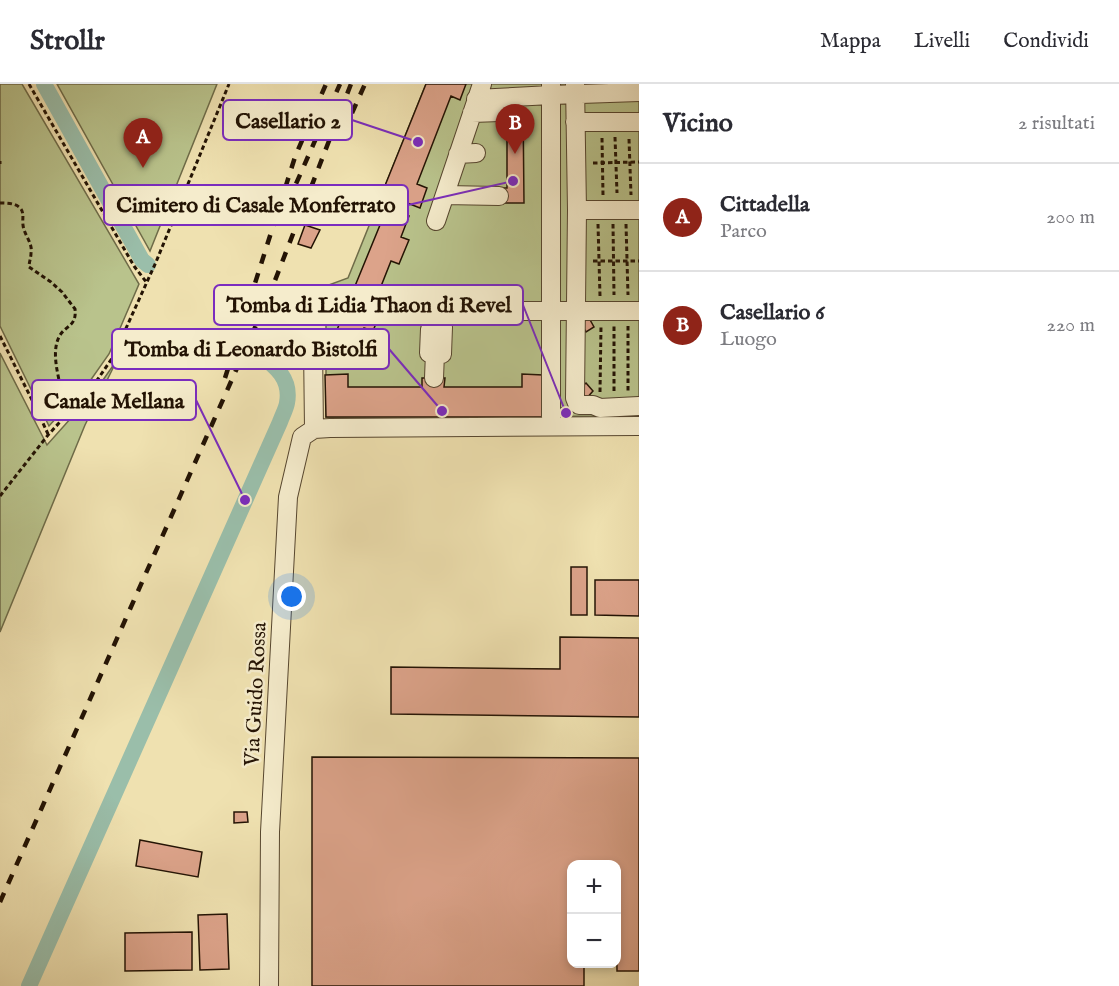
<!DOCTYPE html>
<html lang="it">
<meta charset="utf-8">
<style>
body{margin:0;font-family:"IM FELL English",serif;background:#f2f2f3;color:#2b2b33}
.controls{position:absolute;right:18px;bottom:18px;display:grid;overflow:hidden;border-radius:12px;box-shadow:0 3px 9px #0003}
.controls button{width:54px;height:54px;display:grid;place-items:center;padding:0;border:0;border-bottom:2px solid #e1e1e2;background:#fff;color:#2b2b33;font:30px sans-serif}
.you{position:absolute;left:292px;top:513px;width:21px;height:21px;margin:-15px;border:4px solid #fff;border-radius:50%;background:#1a73e8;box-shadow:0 0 0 9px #1a73e833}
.badge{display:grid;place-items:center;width:39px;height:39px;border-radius:50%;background:#8f2418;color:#fff;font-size:20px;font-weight:700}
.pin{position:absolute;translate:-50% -50px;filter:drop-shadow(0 2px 3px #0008)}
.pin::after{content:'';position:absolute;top:32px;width:21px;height:18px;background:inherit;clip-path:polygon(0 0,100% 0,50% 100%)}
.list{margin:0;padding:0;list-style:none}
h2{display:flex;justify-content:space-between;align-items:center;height:78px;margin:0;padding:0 24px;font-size:26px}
h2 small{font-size:20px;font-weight:400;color:#7c7c81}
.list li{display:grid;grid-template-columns:39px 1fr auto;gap:18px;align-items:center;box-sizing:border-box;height:108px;padding:0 24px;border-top:2px solid #e1e1e2}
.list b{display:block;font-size:22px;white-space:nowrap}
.list p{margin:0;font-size:20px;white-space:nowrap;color:#7c7c81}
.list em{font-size:20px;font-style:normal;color:#7c7c81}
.map{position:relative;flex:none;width:639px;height:902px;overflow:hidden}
header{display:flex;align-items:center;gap:36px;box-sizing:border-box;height:84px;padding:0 30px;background:#fff;border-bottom:2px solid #e1e1e2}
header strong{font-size:28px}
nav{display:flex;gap:33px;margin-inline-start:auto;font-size:21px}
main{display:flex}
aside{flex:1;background:#fff}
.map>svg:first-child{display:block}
.green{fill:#b9c38c;stroke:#6e6b48;stroke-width:1.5}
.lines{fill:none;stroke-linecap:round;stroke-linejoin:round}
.canal{stroke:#9abeaa;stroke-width:16}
.building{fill:#dca38a;stroke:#231304;stroke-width:1.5}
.minor-casing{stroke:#56462f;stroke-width:20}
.path{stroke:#231304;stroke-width:3;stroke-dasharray:4.5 3;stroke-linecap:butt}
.minor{stroke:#f5eccc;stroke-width:18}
.rail{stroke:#231304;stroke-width:4.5;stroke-dasharray:10 10;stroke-linecap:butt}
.labels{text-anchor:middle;stroke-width:5;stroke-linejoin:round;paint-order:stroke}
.street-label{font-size:21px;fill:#231304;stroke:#f5eccc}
.leader{fill:none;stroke:#7b2cbf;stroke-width:2}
.callout-dot{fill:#7b2cbf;stroke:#f5eccc;stroke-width:2}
.callout{fill:#f5eccc;stroke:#7b2cbf;stroke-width:2}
.callout-label{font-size:22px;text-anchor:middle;font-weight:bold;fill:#231304}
</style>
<header>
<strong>Strollr</strong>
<nav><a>Mappa</a><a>Livelli</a><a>Condividi</a></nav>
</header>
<main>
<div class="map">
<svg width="639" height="902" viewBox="0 0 639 902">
<rect width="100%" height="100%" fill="#efe1b0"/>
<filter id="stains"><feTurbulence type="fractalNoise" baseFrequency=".00333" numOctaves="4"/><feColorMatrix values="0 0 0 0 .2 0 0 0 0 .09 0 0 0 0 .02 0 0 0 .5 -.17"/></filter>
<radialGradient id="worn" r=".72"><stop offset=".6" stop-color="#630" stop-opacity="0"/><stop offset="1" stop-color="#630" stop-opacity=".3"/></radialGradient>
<path class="green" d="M0 0H22L139 200 109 270 90 297 49 342 0 242Z
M57 0H217L150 167Z
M426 0H639V332L326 333V202L348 194Z
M0 269 47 361 96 306 117 276 85 341 0 548Z"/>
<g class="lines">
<path class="canal" d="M44 0 142 176 148 181
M29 902 280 338C282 332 286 325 287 319 292 292 272 280 253 265"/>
</g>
<path class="building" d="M426 0H466L460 16 451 12 417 100 427 104 420 124 382 109Z
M523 20 524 119H499V104H507V36H500V21Z
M387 124 409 132 401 153 409 156 399 180 391 177 374 220 382 224 373 247 364 244 355 267 332 258Z
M305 141 320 146 311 164 298 160Z
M589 234 594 243 586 248 581 239Z
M348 290V303H422V294H445L444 303H522V290L543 291V333H326L325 291Z
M586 299 593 307 585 316 577 307Z
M561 324H571V333H560Z
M571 483H587V531H571Z
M595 496H639V532L595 531Z
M560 553 639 554V633L391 630V583L560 585Z
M312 673 639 674V887H617L616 780H572V880H584V902H312Z
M234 728H247L248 738 234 739Z
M140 756 202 768 198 793 136 782Z
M227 830 229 885 200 886 198 831Z
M192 848V886L125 887V849Z"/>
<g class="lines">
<g class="minor-casing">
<path id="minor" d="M575 0 577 126 575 314 577 319 579 321H593L600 324 639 322
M476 15 551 11 639 8V0
M472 29 500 28
M575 38H639
M458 70 476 69
M445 111 499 112
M577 126H639
M436 137 482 0
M452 227H639
M430 245 429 269 442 270 443 243
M313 262 314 345
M434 294 435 269
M551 333V0
M269 902 270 748 288 413 302 353 314 345 330 344 639 342"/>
</g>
<path class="path" d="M29 0 134 182 147 199
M615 53 617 109
M602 54 603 111
M629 55 631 111
M0 77V80
M593 79 639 78
M0 119C6 119 14 119 19 123 25 128 22 134 23 141 24 151 33 159 31 169 31 174 29 178 29 183L51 198 62 208 75 225C77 243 65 241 59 253 52 267 57 286 60 301L53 308 47 319 36 324
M598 140 600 212
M613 140 614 211
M626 140 628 211
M593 177H639
M628 242V307
M0 252 36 324 48 350
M614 307V242
M600 308 601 242
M0 412 48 351 93 302 113 273 156 178 229 0"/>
<use href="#minor" class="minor"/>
<path class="rail" d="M352 29 365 0
M288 118 340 0
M225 294 295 73 326 0
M0 818 269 212 351 0"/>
</g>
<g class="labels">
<g class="street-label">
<text transform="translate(255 610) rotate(-87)" y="7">Via Guido Rossa</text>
</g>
</g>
<path class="leader" d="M418 58L352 36M513 97L408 121M566 329L523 221M442 327L389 265M245 416L196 316"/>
<g class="callout-dot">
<circle cx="418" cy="58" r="6"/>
<circle cx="513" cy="97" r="6"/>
<circle cx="566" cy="329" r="6"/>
<circle cx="442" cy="327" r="6"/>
<circle cx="245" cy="416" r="6"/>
</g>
<g class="callout">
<rect x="223" y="16" width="129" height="40" rx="6"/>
<rect x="104" y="101" width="304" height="40" rx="6"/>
<rect x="214" y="201" width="309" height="40" rx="6"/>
<rect x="112" y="245" width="277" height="40" rx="6"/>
<rect x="32" y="296" width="164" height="40" rx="6"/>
</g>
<g class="callout-label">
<text x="288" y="44">Casellario 2</text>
<text x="256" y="128">Cimitero di Casale Monferrato</text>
<text x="369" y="228">Tomba di Lidia Thaon di Revel</text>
<text x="251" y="272">Tomba di Leonardo Bistolfi</text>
<text x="114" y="324">Canale Mellana</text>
</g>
<rect width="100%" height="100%" filter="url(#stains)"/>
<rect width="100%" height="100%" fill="url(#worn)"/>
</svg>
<div class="controls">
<button>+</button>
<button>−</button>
</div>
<div class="you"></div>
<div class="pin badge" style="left:143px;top:84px">A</div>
<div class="pin badge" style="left:515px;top:70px">B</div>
</div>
<aside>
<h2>Vicino<small>2 risultati</small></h2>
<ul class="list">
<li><span class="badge">A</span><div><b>Cittadella</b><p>Parco</p></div><em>200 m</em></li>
<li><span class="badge">B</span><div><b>Casellario 6</b><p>Luogo</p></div><em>220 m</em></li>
</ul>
</aside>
</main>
